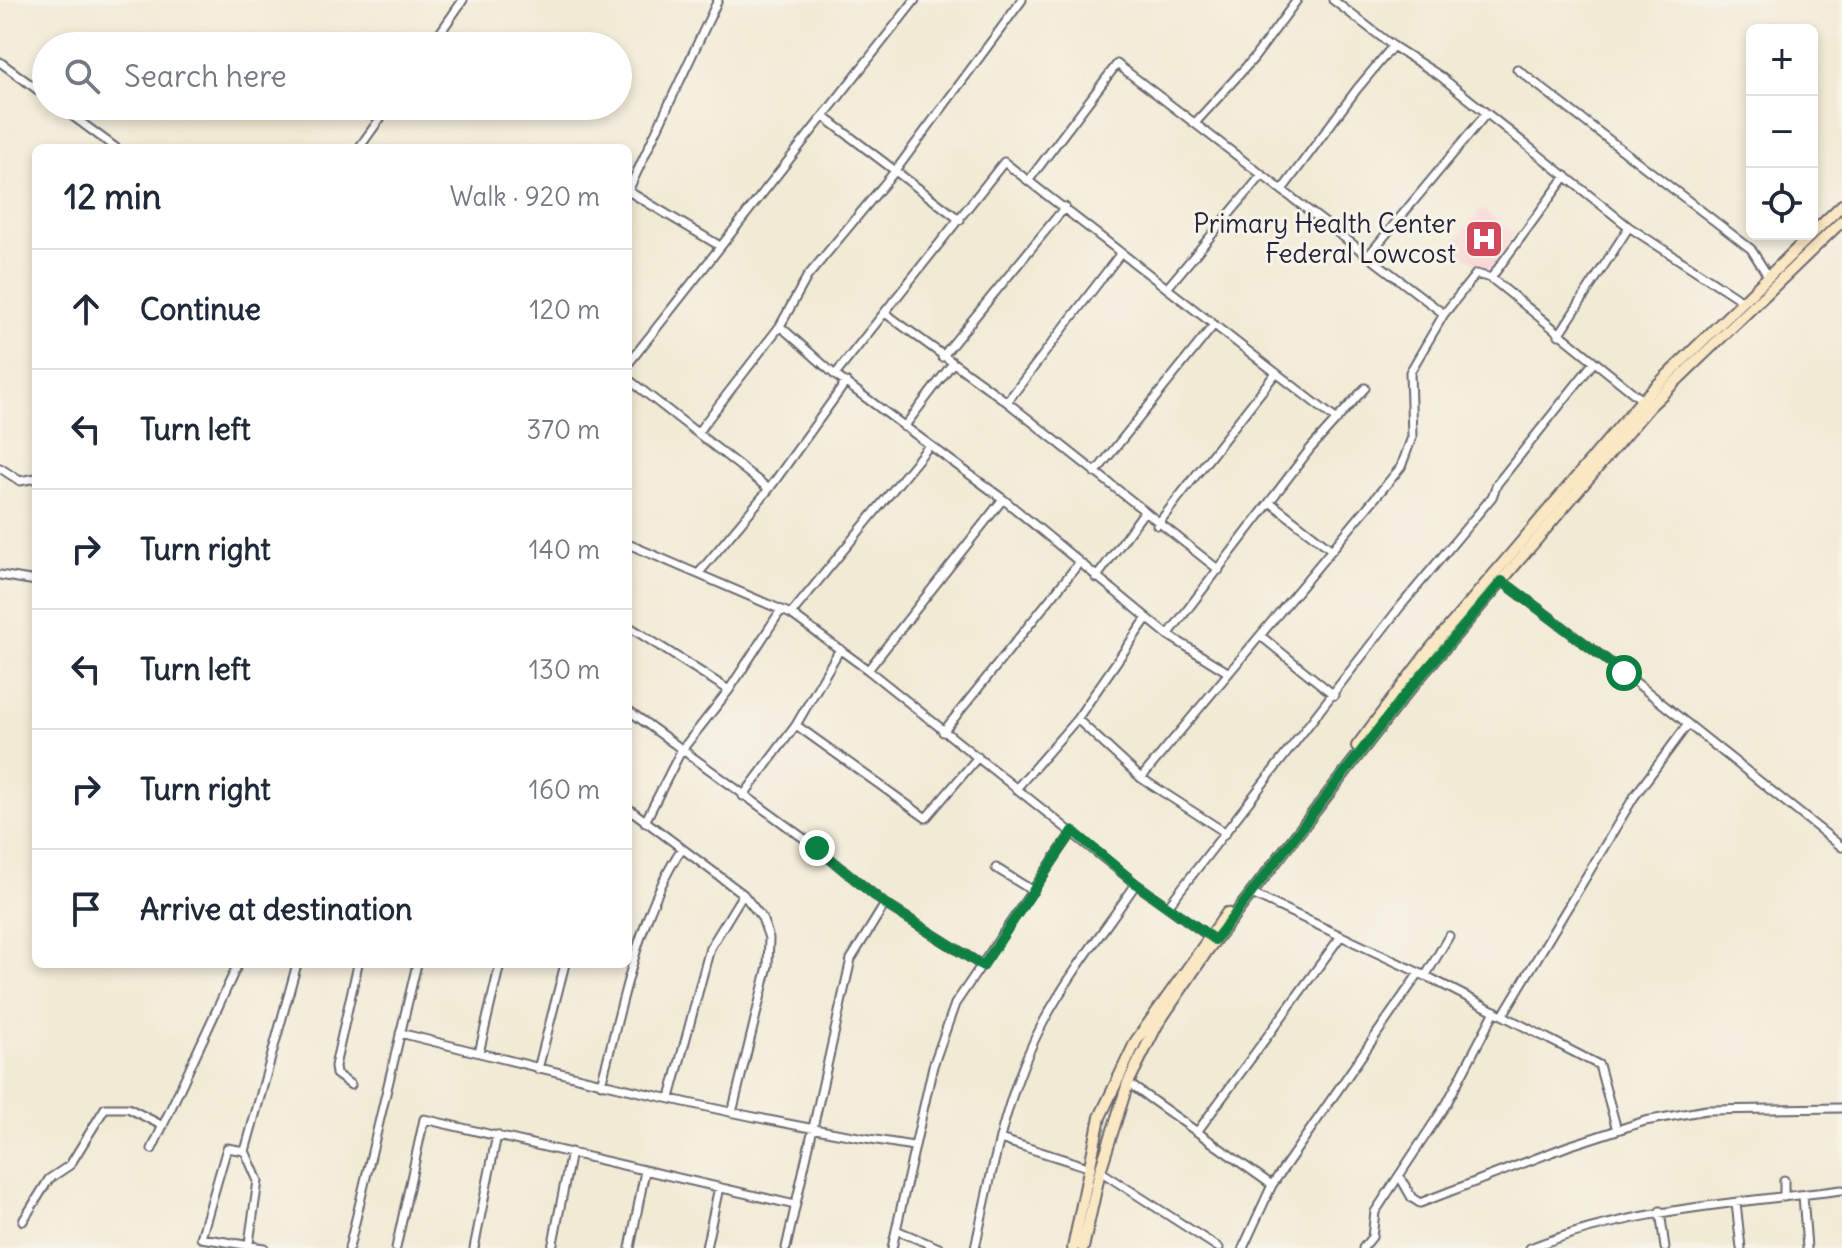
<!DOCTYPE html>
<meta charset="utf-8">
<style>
body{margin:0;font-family:Delius,sans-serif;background:#f6f6f7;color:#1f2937}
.controls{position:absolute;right:24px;top:24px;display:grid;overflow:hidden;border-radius:12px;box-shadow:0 4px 12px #0003}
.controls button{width:72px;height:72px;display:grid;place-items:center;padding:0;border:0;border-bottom:2px solid #e0e1e3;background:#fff;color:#1f2937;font:40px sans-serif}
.stop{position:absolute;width:24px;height:24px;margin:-18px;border:6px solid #0b8043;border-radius:50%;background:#fff}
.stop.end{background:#0b8043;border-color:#fff;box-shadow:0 2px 8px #0008}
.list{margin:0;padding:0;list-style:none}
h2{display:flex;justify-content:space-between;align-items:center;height:104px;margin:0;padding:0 32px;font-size:34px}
h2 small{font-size:26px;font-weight:400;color:#747a83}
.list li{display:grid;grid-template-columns:52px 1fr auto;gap:24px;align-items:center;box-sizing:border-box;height:120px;padding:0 32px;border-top:2px solid #e0e1e3}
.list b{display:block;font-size:30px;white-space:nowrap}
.list em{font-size:26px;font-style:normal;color:#747a83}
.icon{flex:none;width:44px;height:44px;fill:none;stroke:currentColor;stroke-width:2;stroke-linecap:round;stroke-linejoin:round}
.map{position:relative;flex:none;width:1842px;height:1248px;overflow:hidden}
.search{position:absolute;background:#fff;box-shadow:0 4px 12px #0003;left:32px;top:32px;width:600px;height:88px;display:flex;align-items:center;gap:20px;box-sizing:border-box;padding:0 28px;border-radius:44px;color:#747a83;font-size:30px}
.panel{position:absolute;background:#fff;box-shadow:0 4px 12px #0003;left:32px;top:144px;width:600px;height:824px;border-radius:12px}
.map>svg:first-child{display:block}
.built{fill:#f7cfd2}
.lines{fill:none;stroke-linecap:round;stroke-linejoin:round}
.street-casing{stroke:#6a6871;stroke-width:11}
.secondary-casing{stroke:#6a6871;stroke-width:14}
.street{stroke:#fff;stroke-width:7}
.secondary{stroke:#fae7c3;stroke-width:10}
.route{stroke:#0b8043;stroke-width:10}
.labels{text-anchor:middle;stroke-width:6;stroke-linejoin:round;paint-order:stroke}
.poi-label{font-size:26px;fill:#22223b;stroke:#f7f3e8;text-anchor:end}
</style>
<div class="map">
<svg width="1842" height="1248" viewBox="0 0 1842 1248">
<rect width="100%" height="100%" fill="#f7f3e8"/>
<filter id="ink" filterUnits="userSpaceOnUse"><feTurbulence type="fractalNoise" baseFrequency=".0125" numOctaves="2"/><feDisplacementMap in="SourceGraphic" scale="16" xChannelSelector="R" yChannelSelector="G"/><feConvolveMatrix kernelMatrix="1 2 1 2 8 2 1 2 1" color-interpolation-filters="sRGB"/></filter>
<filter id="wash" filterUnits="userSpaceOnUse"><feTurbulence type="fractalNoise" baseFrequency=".006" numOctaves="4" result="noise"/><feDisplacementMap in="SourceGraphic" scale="32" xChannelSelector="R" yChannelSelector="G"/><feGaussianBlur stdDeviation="1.8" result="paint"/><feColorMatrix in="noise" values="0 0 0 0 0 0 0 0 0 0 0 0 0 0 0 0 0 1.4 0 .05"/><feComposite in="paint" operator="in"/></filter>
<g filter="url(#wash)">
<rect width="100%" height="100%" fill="#f1ead4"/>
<path class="built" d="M1482 209 1515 233 1488 273 1452 245Z"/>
</g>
<g filter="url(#ink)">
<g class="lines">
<g class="street-casing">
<path id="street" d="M1333 0 1393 46
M431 46 463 0
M0 62 46 96
M1517 69 1751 249 1768 276
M59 106 116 148
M823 116 960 220
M1195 123 1254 58 1297 0
M359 148 389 106
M1029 180 1117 64 1444 314
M1282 190 1357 89 1393 46 1440 76 1629 227 1741 300
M628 191 718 0
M628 191 720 246
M1368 256 1486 114
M1491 278 1566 176
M1168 287 1262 175
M885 313 1007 402 1219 570
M780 326 835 375 1003 499 1168 635 1229 673
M1559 335 1629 227
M942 357 1065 207
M628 364 915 0
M835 375 1004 162 1337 420
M628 379 769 489
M1007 402 1121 253
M904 427 952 364
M698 432 780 326 807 277 896 170 1022 0
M0 468 20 481 36 478
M1095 473 1213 326
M1270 502 1332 550
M1157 525 1275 374
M628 544 791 614 868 670 1136 884 1213 939
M698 574 769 489 846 382
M0 575 36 581
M1096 578 1144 512
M1502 581 1624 673 1842 847
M791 614 929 446
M628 626 729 690
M1168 635 1310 449 1365 388
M1262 637 1334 695
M868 670 1003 499
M628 710 817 848 885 904 983 966
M1077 719 1141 778 1226 833
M796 725 926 818 978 757
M943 732 1079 563
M1141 778 1401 467 1412 437 1410 372 1444 314 1476 274 1491 278 1642 400
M1016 789 1077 719 1147 618
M743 796 796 725 840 649
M628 808 743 894 762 918 769 938 768 966 732 1113
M645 822 681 751 729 690 781 610
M996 868 1033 891
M1250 893 1432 979 1599 1065 1617 1130
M1168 906 1400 607 1492 497 1497 484 1594 362
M1503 1015 1634 797 1688 724
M400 1033C570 1076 740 1119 913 1146
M479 1053 500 964
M538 1069 565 964
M1128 1083 1272 1185
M601 1084C623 1005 637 917 682 848
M351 1085 336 1074 335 1066 358 964
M670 1098 710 948 743 894
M1197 1132 1341 936
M1000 1139 1091 1168
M152 1149 238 964
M245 1151 227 1148 201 1238 264 1248
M1100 1171 1219 1248
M1400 1177 1412 1198 1420 1203 1568 1146 1645 1121 1706 1110 1842 1108
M1784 1180V1197
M1803 1195 1807 1248
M1736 1203 1741 1248
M1660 1211 1665 1248
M23 1221 49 1179 70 1165 105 1108H128L163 1126
M896 1230 939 1248
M249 1243 258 1181 245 1151 297 964
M349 1248 417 964
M396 1248 424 1119 795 1205
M474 1248 497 1135
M552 1248 571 1152
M630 1248 645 1171
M706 1248 719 1187
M786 1248 851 959 885 904
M892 1248 933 1066 955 1004 1073 831
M975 1248C992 1171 1006 1091 1044 1021 1070 973 1105 929 1136 884
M1243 1248 1272 1185 1419 973 1426 975 1449 936
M1363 1248 1372 1237 1375 1212 1447 1103 1495 1011
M1530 1248C1630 1209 1736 1203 1842 1190"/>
</g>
<g class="secondary-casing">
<path id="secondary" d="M1812 234 1842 205
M1357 746 1431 648 1642 400 1812 234
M1073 1248 1100 1117 1136 1041 1227 913
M1083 1248 1100 1171 1128 1083 1157 1025 1209 948 1403 697 1649 407 1842 221"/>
</g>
<use href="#street" class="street"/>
<use href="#secondary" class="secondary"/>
</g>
</g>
<g class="lines" filter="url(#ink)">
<path class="route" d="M817 848 885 904 983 966 1073 831 1136 884 1215 940 1403 697 1502 581 1624 673"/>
</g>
<defs>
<g id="hospital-square" transform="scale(2)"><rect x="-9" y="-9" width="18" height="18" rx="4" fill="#d1495b" stroke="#f7f3e8"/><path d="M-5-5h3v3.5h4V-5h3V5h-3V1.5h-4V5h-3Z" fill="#fff"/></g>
</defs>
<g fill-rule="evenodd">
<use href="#hospital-square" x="1484" y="239"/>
</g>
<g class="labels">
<g class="poi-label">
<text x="1456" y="233">Primary Health Center<tspan x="1456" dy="30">Federal Lowcost</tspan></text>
</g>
</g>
</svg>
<div class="controls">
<button>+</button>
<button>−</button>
<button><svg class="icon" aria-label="locate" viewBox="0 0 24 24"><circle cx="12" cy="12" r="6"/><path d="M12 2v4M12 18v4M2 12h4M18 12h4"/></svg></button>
</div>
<div class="stop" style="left:1624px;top:673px"></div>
<div class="stop end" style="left:817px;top:848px"></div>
<div class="search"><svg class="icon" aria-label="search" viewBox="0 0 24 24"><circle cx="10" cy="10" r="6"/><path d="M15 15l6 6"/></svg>Search here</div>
<section class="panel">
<h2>12 min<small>Walk · 920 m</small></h2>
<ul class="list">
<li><svg class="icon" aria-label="ahead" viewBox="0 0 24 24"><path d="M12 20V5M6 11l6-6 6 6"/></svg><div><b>Continue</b></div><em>120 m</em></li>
<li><svg class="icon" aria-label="left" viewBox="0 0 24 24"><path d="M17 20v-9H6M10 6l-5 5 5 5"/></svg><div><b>Turn left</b></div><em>370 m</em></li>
<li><svg class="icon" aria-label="right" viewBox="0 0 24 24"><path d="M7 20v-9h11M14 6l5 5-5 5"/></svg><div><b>Turn right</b></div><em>140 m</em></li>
<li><svg class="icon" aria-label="left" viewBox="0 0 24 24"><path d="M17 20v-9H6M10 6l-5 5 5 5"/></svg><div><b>Turn left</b></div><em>130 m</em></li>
<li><svg class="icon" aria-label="right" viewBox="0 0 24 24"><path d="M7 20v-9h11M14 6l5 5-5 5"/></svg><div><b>Turn right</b></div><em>160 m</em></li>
<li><svg class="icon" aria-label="arrive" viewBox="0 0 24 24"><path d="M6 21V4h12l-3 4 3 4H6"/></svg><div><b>Arrive at destination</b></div></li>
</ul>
</section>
</div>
